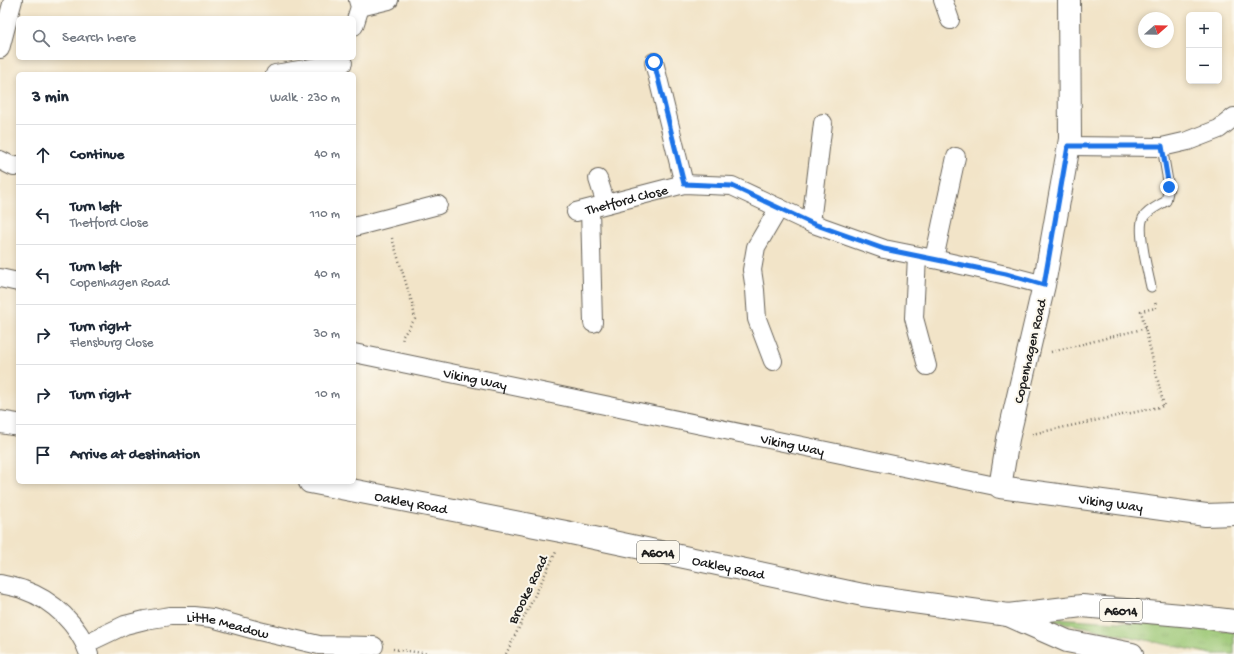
<!DOCTYPE html>
<meta charset="utf-8">
<style>
body{margin:0;font-family:"Gochi Hand",sans-serif;background:#f2f2f3;color:#1f2937}
.controls{position:absolute;right:12px;top:12px;display:grid;overflow:hidden;border-radius:6px;box-shadow:0 2px 6px #0003}
.controls button{width:36px;height:36px;display:grid;place-items:center;padding:0;border:0;border-bottom:1px solid #e0e1e3;background:#fff;color:#1f2937;font:20px sans-serif}
.compass{position:absolute;left:1138px;top:12px;width:36px;height:36px;border-radius:50%;background:#fff;box-shadow:0 2px 6px #0003;rotate:70deg}
.stop{position:absolute;width:12px;height:12px;margin:-9px;border:3px solid #1a73e8;border-radius:50%;background:#fff}
.stop.end{background:#1a73e8;border-color:#fff;box-shadow:0 1px 4px #0008}
.list{margin:0;padding:0;list-style:none}
h2{display:flex;justify-content:space-between;align-items:center;height:52px;margin:0;padding:0 16px;font-size:17px}
h2 small{font-size:13px;font-weight:400;color:#747a83}
.list li{display:grid;grid-template-columns:26px 1fr auto;gap:12px;align-items:center;box-sizing:border-box;height:60px;padding:0 16px;border-top:1px solid #e0e1e3}
.list b{display:block;font-size:15px;white-space:nowrap}
.list p{margin:0;font-size:13px;white-space:nowrap;color:#747a83}
.list em{font-size:13px;font-style:normal;color:#747a83}
.icon{flex:none;width:22px;height:22px;fill:none;stroke:currentColor;stroke-width:2;stroke-linecap:round;stroke-linejoin:round}
.map{position:relative;flex:none;width:1234px;height:654px;overflow:hidden}
.search{position:absolute;background:#fff;box-shadow:0 2px 6px #0003;left:16px;top:16px;width:340px;height:44px;display:flex;align-items:center;gap:10px;box-sizing:border-box;padding:0 14px;border-radius:6px;color:#747a83;font-size:15px}
.panel{position:absolute;background:#fff;box-shadow:0 2px 6px #0003;left:16px;top:72px;width:340px;height:412px;border-radius:6px}
.map>svg:first-child{display:block}
.grass{fill:url(#grass-tufts);stroke:#5c7248}
.lines{fill:none;stroke-linecap:round;stroke-linejoin:round}
.lane-casing{stroke:#676258;stroke-width:11}
.street-casing{stroke:#676258;stroke-width:20}
.secondary-casing{stroke:#676258;stroke-width:24}
.primary-casing{stroke:#676258;stroke-width:24}
.path{stroke:#676258;stroke-width:2.5;stroke-dasharray:1 3;stroke-linecap:butt}
.lane{stroke:#fff;stroke-width:9}
.street{stroke:#fff;stroke-width:18}
.secondary{stroke:#fff;stroke-width:22}
.primary{stroke:#fff;stroke-width:22}
.route{stroke:#1a73e8;stroke-width:5}
.labels{text-anchor:middle;stroke-width:4;stroke-linejoin:round;paint-order:stroke}
.shield{fill:#fbf7ec;stroke:#5f5e5a;stroke-width:1}
.shield-label{font-size:13px;font-weight:bold;fill:#1c1c1c}
.street-label{font-size:14px;fill:#1c1c1c;stroke:#fbf7ec}
</style>
<div class="map">
<svg width="1234" height="654" viewBox="0 0 1234 654">
<defs>
<pattern id="grass-tufts" width="24" height="20" patternUnits="userSpaceOnUse"><rect width="24" height="20" fill="#9bc774"/><path d="M3 7l-1-3M5 7V3M7 7l1-3M15 17l-1-3M17 17v-4M19 17l1-3" fill="none" stroke="#85aa64"/></pattern>
</defs>
<rect width="100%" height="100%" fill="#fbf7ec"/>
<filter id="ink" filterUnits="userSpaceOnUse"><feTurbulence type="fractalNoise" baseFrequency=".025" numOctaves="2"/><feDisplacementMap in="SourceGraphic" scale="8" xChannelSelector="R" yChannelSelector="G"/><feConvolveMatrix kernelMatrix="1 2 1 2 8 2 1 2 1" color-interpolation-filters="sRGB"/></filter>
<filter id="wash" filterUnits="userSpaceOnUse"><feTurbulence type="fractalNoise" baseFrequency=".012" numOctaves="4" result="noise"/><feDisplacementMap in="SourceGraphic" scale="16" xChannelSelector="R" yChannelSelector="G"/><feGaussianBlur stdDeviation="0.9" result="paint"/><feColorMatrix in="noise" values="0 0 0 0 0 0 0 0 0 0 0 0 0 0 0 0 0 1.4 0 .05"/><feComposite in="paint" operator="in"/></filter>
<g filter="url(#wash)">
<rect width="100%" height="100%" fill="#f2e4c8"/>
<path class="grass" d="M1037 617 1201 627 1234 632V654H1212Z"/>
</g>
<g filter="url(#ink)">
<g class="lines">
<g class="lane-casing">
<path id="lane" d="M1151 287C1148 273 1137 230 1143 218 1148 210 1158 206 1166 201L1169 187 1162 147"/>
</g>
<g class="street-casing">
<g id="street">
<path d="M943 0 950 20"/>
<path d="M360 7 389 0"/>
<path d="M354 26 360 7 358 0"/>
<path d="M0 49 13 0"/>
<path d="M654 62 684 184"/>
<path d="M275 74 343 63"/>
<path d="M1068 146 1162 147 1188 141 1219 129 1234 117"/>
<path d="M0 160 14 167 18 165"/>
<path d="M598 179 606 204"/>
<path d="M590 209 593 323"/>
<path id="s1" d="M576 212 684 184 732 186 811 223 884 249 934 259 1006 275 1044 285"/>
<path d="M811 223 823 123"/>
<path d="M354 227 438 205"/>
<path d="M917 256 914 318 927 366"/>
<path d="M934 259 956 157"/>
<path d="M0 278 18 282"/>
<path id="s2" d="M354 353 1000 487"/>
<path d="M773 361 757 319 755 290 752 270 756 247 779 208"/>
<path d="M0 584C8 586 17 587 24 590 53 600 79 625 89 654"/>
<path id="s3" d="M85 644 125 625 145 620 170 616H194L212 618 259 631 319 645 374 646"/>
</g>
</g>
<g class="secondary-casing">
<g id="secondary">
<path id="s4" d="M1069 0 1070 139 1044 285 1008 439 1000 487 1206 515 1234 514"/>
</g>
</g>
<g class="primary-casing">
<g id="primary">
<path d="M0 422 18 425"/>
<path id="s5" d="M310 482 566 532 863 595 1008 615 1082 606 1192 616 1234 621"/>
<path d="M1008 615 1067 641 1132 654"/>
</g>
</g>
<path class="path" d="M392 238 413 306 415 319 403 336 402 342
M1051 352 1146 328
M1032 434 1164 406 1141 311 1156 308 1155 301
M393 649 430 654
M506 654 556 552"/>
<use href="#lane" class="lane"/>
<use href="#street" class="street"/>
<use href="#secondary" class="secondary"/>
<use href="#primary" class="primary"/>
</g>
</g>
<g class="lines" filter="url(#ink)">
<path class="route" d="M654 62 684 184 732 186 811 223 884 249 1006 274 1044 285 1068 146H1162L1169 187"/>
</g>
<g class="labels">
<g class="shield">
<rect x="637" y="541" width="42" height="22" rx="3"/>
<rect x="1100" y="599" width="42" height="22" rx="3"/>
</g>
<g class="shield-label">
<text x="658" y="557">A6014</text>
<text x="1121" y="615">A6014</text>
</g>
<g class="street-label">
<text dy="5" stroke="none"><textPath href="#s1" startOffset="52">Thetford Close</textPath></text>
<text transform="translate(1029 351) rotate(-77)" y="5">Copenhagen Road</text>
<text dy="5" stroke="none"><textPath href="#s2" startOffset="124">Viking Way</textPath></text>
<text dy="5" stroke="none"><textPath href="#s2" startOffset="448">Viking Way</textPath></text>
<text dy="5" stroke="none"><textPath href="#s5" startOffset="103">Oakley Road</textPath></text>
<text dy="5" stroke="none"><textPath href="#s4" startOffset="606">Viking Way</textPath></text>
<text dy="5" stroke="none"><textPath href="#s5" startOffset="427">Oakley Road</textPath></text>
<text transform="translate(527 589) rotate(-64)" y="5">Brooke Road</text>
<text dy="5" stroke="none"><textPath href="#s3" startOffset="149">Little Meadow</textPath></text>
</g>
</g>
</svg>
<div class="controls">
<button>+</button>
<button>−</button>
</div>
<svg class="compass" viewBox="-18 -18 36 36"><path d="M0-13l5 13h-10z" fill="#e53935"/><path d="M0 13l5-13h-10z" fill="#747a83"/></svg>
<div class="stop" style="left:654px;top:62px"></div>
<div class="stop end" style="left:1169px;top:187px"></div>
<div class="search"><svg class="icon" aria-label="search" viewBox="0 0 24 24"><circle cx="10" cy="10" r="6"/><path d="M15 15l6 6"/></svg>Search here</div>
<section class="panel">
<h2>3 min<small>Walk · 230 m</small></h2>
<ul class="list">
<li><svg class="icon" aria-label="ahead" viewBox="0 0 24 24"><path d="M12 20V5M6 11l6-6 6 6"/></svg><div><b>Continue</b></div><em>40 m</em></li>
<li><svg class="icon" aria-label="left" viewBox="0 0 24 24"><path d="M17 20v-9H6M10 6l-5 5 5 5"/></svg><div><b>Turn left</b><p>Thetford Close</p></div><em>110 m</em></li>
<li><svg class="icon" aria-label="left" viewBox="0 0 24 24"><path d="M17 20v-9H6M10 6l-5 5 5 5"/></svg><div><b>Turn left</b><p>Copenhagen Road</p></div><em>40 m</em></li>
<li><svg class="icon" aria-label="right" viewBox="0 0 24 24"><path d="M7 20v-9h11M14 6l5 5-5 5"/></svg><div><b>Turn right</b><p>Flensburg Close</p></div><em>30 m</em></li>
<li><svg class="icon" aria-label="right" viewBox="0 0 24 24"><path d="M7 20v-9h11M14 6l5 5-5 5"/></svg><div><b>Turn right</b></div><em>10 m</em></li>
<li><svg class="icon" aria-label="arrive" viewBox="0 0 24 24"><path d="M6 21V4h12l-3 4 3 4H6"/></svg><div><b>Arrive at destination</b></div></li>
</ul>
</section>
</div>
